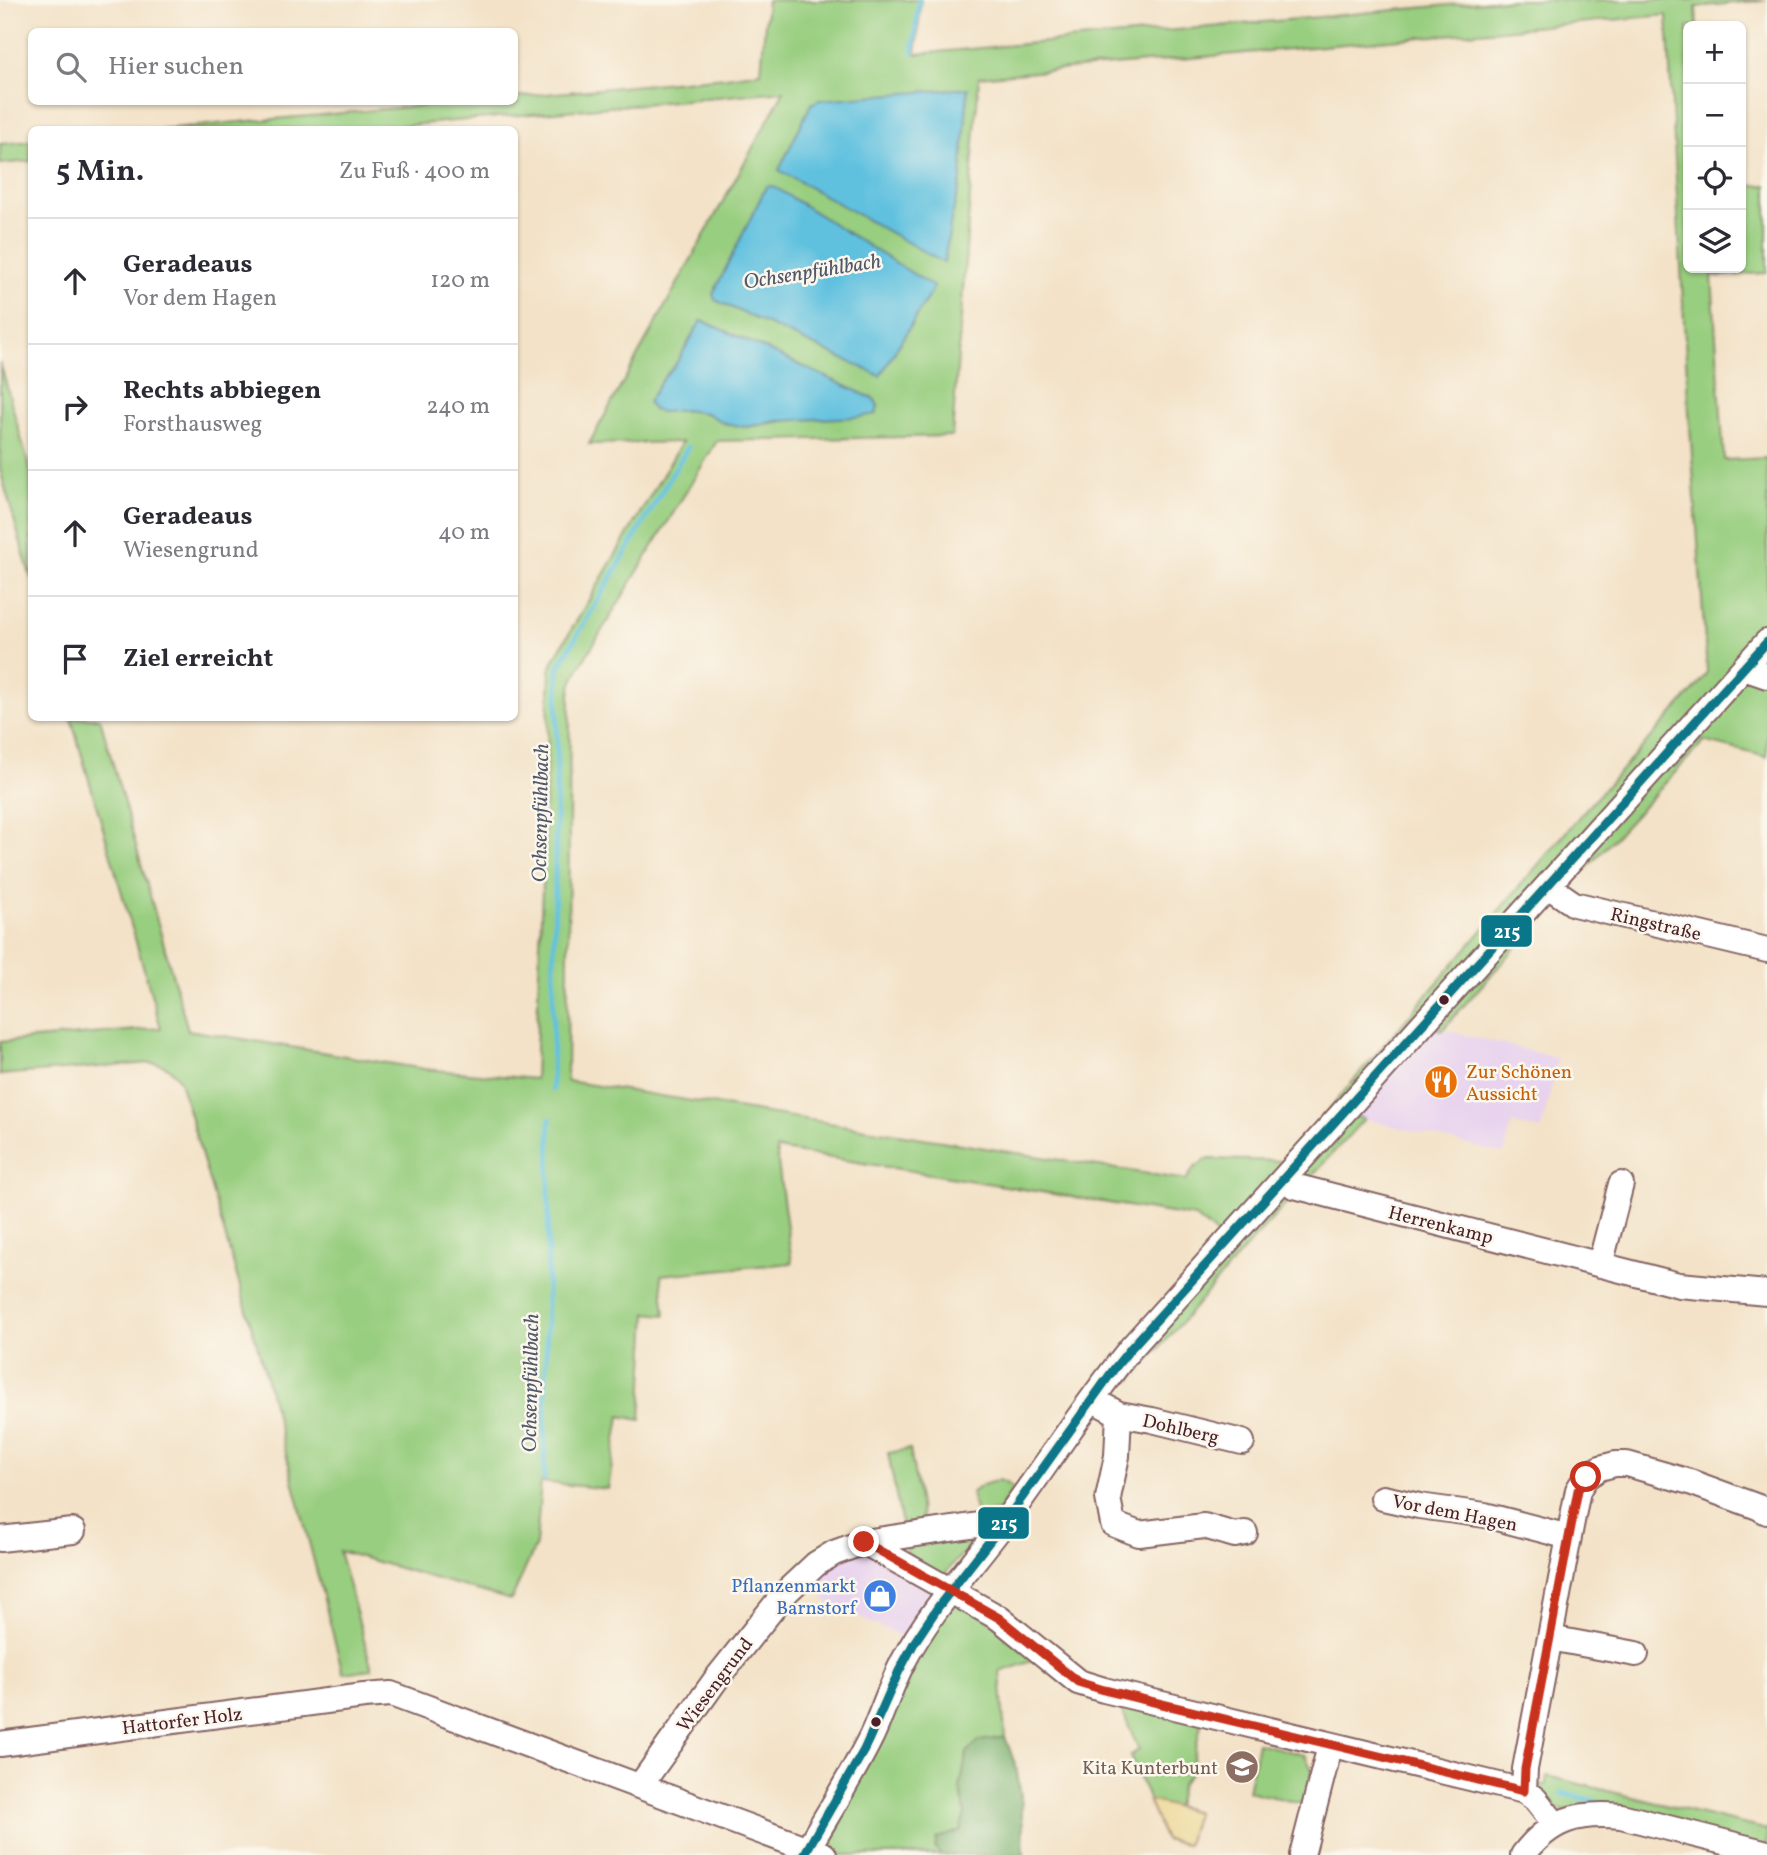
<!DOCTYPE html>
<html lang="de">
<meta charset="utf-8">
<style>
body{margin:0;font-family:Vollkorn,serif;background:#f2f2f3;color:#2b2b33}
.controls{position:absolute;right:21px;top:21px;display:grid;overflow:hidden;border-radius:10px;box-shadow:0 2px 5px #0004}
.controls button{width:63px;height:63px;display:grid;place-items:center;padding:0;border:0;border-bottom:2px solid #e1e1e2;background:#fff;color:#2b2b33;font:35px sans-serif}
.stop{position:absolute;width:21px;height:21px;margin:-16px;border:5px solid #c8321e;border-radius:50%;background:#fff}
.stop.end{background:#c8321e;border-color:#fff;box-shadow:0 2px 7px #0008}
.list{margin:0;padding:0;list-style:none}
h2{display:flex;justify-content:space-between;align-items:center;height:91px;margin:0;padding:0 28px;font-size:30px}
h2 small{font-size:23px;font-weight:400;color:#7c7c81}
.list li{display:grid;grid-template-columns:46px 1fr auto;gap:21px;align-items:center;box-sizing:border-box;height:126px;padding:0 28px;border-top:2px solid #e1e1e2}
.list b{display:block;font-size:26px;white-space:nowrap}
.list p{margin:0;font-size:23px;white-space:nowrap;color:#7c7c81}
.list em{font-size:23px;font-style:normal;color:#7c7c81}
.icon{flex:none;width:38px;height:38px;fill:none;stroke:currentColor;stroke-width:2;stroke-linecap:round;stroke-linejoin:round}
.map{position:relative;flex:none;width:1767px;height:1855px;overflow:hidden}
.search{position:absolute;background:#fff;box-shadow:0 2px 5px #0004;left:28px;top:28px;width:490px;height:77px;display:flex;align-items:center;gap:18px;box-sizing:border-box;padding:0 24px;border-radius:10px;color:#7c7c81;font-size:26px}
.panel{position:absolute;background:#fff;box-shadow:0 2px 5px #0004;left:28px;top:126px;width:490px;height:595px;border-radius:10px}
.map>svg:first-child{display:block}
.built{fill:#e8d2ee}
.green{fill:#98ce7f;stroke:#717655;stroke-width:2;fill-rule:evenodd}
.forest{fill:#7ab16e;stroke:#62684c;stroke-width:2}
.sand{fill:#eeda9e;stroke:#9c7c64;stroke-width:2}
.water{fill:#61c1df;stroke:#567085;stroke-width:2}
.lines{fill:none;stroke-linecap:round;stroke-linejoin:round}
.stream{stroke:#61c1df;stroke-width:5}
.minor-casing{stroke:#856362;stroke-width:28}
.minor{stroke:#fff;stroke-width:24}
.bus-1-casing{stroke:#fbf7ec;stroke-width:14}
.bus-1{stroke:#097689;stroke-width:9}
.route{stroke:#c8321e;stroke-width:9}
.bus-dot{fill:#4a1f2b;stroke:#fbf7ec;stroke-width:2.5}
.labels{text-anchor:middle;stroke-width:5;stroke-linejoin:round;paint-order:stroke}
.street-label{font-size:19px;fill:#4a1f2b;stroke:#fbf7ec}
.food-label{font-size:19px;fill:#c56008;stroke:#fbf7ec;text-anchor:start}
.shop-label{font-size:19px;fill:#366cbe;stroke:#fbf7ec;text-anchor:end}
.education-label{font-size:19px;fill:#785e54;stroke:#fbf7ec;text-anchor:end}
.water-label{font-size:21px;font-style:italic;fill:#52586a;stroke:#fbf7ec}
.line-badge{stroke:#fbf7ec;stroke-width:2.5}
.badge-label{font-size:19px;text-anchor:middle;font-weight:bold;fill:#fff}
</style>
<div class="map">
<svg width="1767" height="1855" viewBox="0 0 1767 1855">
<rect width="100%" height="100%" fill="#fbf7ec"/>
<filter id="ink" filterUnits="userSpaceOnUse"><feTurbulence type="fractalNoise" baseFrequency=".0143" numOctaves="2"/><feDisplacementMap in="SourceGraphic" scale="14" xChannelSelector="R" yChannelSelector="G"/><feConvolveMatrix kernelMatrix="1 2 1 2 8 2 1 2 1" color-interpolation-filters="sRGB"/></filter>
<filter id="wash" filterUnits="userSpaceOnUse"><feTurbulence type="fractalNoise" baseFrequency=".00686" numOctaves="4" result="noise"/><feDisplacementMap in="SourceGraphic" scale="28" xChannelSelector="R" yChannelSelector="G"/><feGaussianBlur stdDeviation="1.57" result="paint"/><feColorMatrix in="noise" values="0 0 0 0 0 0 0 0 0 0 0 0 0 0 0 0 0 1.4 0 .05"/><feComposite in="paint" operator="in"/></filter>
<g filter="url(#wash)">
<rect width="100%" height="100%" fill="#f3e2c7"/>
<path class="built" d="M1425 1025 1558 1058 1541 1130 1512 1123 1504 1154 1349 1115Z
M865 1545 947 1591 913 1642 830 1604 805 1579Z"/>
<path class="green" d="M767 0H921L916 54 1503 0H1767L1696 7 1697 26H1688V268H1741V186L1767 185V273L1712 276 1724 460 1767 458V757L1704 741 1573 883 1442 1030 1425 1025 1350 1115 1364 1119 1241 1253 1131 1381 1121 1374 1220 1237 1195 1217 776 1149 792 1263 661 1275 665 1315 647 1313 641 1420 620 1416 608 1489 541 1482 536 1545 511 1600 339 1551 372 1669 343 1673 264 1369 180 1081C172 1069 166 1064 151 1063L0 1075V1042L161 1028 71 718H100L188 1030 424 1069 535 1079 550 670 554 659 682 442 589 444 784 91 367 129H161L464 102H514L515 97 726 77 761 72ZM1667 15 1689 412 1707 672 1697 687 1584 811 1285 1161 1207 1159 1194 1168 1186 1180 567 1081 570 695 572 683 579 668 717 441 952 436 979 77ZM701 321 708 323 874 399 878 406 746 427 724 423 706 413 684 410 661 412 662 380 676 364Z
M31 141V161L0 164V144Z
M0 362 31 474V579L0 470Z
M910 1449 923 1522 902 1526 888 1453Z
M998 1480 1004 1482 1013 1488 999 1511 976 1515 971 1493 983 1485Z
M971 1538 972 1543 941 1578 905 1552 908 1545Z
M950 1595 1044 1657 1000 1672 1005 1737 1016 1767 1021 1797 1024 1855H840L813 1845Z
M1115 1694 1203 1716 1190 1774 1181 1785 1176 1806 1196 1812 1187 1844 1165 1840 1130 1755 1139 1750Z
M1258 1743 1305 1755 1314 1774 1307 1805 1248 1791Z
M1547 1776 1767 1830V1846L1557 1809 1536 1785H1546Z"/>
<path class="forest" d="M1005 1737 1016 1767 1021 1797 1024 1855H941L935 1849 937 1838 960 1831 965 1813 960 1788 967 1752 979 1741Z"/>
<path class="sand" d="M1148 1800 1196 1812 1187 1844 1165 1840Z"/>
<path class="water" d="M968 88 961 179 951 220 944 263 779 170 811 104 819 100Z
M773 186 934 287 880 376 715 300 713 294 766 187Z
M701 321 708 323 874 399 878 406 876 414 859 417 777 421 746 427 724 423 706 413 684 410 662 412 653 410 648 402 662 380 676 364Z"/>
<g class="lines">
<path class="stream" d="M913 52 919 0
M552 1090 558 668 688 447
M544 1479 550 1119
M1562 1793 1611 1805"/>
</g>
</g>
<g filter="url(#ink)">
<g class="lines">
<g class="minor-casing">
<path id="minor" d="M1744 668 1767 676
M1548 886 1574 904 1767 950
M1285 1178 1294 1186 1679 1285 1767 1293
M1600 1265 1621 1184
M1104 1406 1119 1414 1152 1420 1242 1442
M1119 1414 1117 1456 1108 1498 1113 1524 1139 1534 1204 1526 1235 1535 1245 1533
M1383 1498 1419 1506 1485 1515 1569 1537
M0 1539 73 1531
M864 1542 999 1618 1078 1682 1104 1690 1524 1791 1535 1799 1555 1824
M1550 1638 1636 1654
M0 1744 364 1696 391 1694 824 1855
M640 1786 717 1678 784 1594 816 1564 834 1553 864 1542 1005 1521
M1524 1791 1525 1769 1569 1537 1578 1490 1586 1477 1600 1468 1615 1464H1627L1690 1482 1758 1507 1767 1512
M804 1855C827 1815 852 1776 872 1735 883 1711 891 1685 903 1662 930 1610 971 1567 1006 1520 1048 1463 1086 1403 1131 1348L1767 642
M1302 1855 1330 1746
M1523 1855C1551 1819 1577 1812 1621 1816L1767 1853"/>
</g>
<use href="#minor" class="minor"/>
<g class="bus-1-casing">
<path id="bus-1" d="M804 1855 864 1750 899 1671 914 1643 938 1607 1006 1520 1114 1369 1131 1348 1767 642"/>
</g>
<use href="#bus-1" class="bus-1"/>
</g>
</g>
<g class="lines" filter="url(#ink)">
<path class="route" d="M864 1542 999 1618 1078 1682 1104 1690 1524 1791 1525 1769 1569 1537 1578 1490 1586 1477"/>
</g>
<defs>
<g id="restaurant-disc" transform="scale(1.75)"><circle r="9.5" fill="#e8710a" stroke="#fbf7ec"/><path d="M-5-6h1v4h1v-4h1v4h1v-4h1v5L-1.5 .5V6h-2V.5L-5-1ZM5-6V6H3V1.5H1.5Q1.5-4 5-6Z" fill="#fff"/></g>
<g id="shop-disc" transform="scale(1.75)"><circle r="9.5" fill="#3f7fe0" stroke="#fbf7ec"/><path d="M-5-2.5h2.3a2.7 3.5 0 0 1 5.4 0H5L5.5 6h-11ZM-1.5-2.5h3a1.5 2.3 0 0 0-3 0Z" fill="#fff"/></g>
<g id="school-disc" transform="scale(1.75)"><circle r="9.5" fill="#8d6e63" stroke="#fbf7ec"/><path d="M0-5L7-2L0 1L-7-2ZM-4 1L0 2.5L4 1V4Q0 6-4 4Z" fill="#fff"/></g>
</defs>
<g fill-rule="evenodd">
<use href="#restaurant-disc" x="1441" y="1082"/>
<use href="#shop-disc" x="880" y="1596"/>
<use href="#school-disc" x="1242" y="1767"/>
</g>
<g class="bus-dot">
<circle cx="1444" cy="1000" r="6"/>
<circle cx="876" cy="1722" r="6"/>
</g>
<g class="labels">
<g class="street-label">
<text transform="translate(1656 923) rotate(13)" y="7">Ringstraße</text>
<text transform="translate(1441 1224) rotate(14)" y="7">Herrenkamp</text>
<text transform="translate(1181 1428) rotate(13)" y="7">Dohlberg</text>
<text transform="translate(1455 1512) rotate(11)" y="7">Vor dem Hagen</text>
<text transform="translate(714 1684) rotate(-53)" y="7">Wiesengrund</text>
<text transform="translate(182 1720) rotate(-7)" y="7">Hattorfer Holz</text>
</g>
<g class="food-label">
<text x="1466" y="1078">Zur Schönen<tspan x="1466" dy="22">Aussicht</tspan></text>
</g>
<g class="shop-label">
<text x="856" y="1592">Pflanzenmarkt<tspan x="856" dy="22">Barnstorf</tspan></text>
</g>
<g class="education-label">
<text x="1218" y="1774">Kita Kunterbunt</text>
</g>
<g class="water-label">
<text transform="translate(812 271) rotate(-9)" y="7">Ochsenpfühlbach</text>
<text transform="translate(540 813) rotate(-89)" y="7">Ochsenpfühlbach</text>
<text transform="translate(530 1383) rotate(-89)" y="7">Ochsenpfühlbach</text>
</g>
</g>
<g class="line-badge">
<rect x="1480" y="914" width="53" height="34" rx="7" fill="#097689"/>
<rect x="977" y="1506" width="53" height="34" rx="7" fill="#097689"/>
</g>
<g class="badge-label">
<text x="1507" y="938">215</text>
<text x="1004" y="1530">215</text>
</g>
</svg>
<div class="controls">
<button>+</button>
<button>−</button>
<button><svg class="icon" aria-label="locate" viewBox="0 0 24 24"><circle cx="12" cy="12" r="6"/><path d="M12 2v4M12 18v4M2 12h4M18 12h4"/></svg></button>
<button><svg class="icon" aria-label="layers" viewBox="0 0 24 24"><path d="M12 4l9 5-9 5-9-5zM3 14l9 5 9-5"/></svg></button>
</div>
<div class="stop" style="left:1586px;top:1477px"></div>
<div class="stop end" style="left:864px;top:1542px"></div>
<div class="search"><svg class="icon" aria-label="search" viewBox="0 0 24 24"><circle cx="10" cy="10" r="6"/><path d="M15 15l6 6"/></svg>Hier suchen</div>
<section class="panel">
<h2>5 Min.<small>Zu Fuß · 400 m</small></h2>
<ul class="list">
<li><svg class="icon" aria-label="ahead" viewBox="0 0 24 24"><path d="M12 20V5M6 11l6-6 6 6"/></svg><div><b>Geradeaus</b><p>Vor dem Hagen</p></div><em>120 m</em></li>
<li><svg class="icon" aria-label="right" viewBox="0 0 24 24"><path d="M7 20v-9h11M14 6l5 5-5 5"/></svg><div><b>Rechts abbiegen</b><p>Forsthausweg</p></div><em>240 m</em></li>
<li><svg class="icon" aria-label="ahead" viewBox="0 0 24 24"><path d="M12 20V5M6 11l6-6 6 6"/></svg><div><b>Geradeaus</b><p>Wiesengrund</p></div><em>40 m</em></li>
<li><svg class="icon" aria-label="arrive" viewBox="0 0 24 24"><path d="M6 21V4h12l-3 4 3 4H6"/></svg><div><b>Ziel erreicht</b></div></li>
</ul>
</section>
</div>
